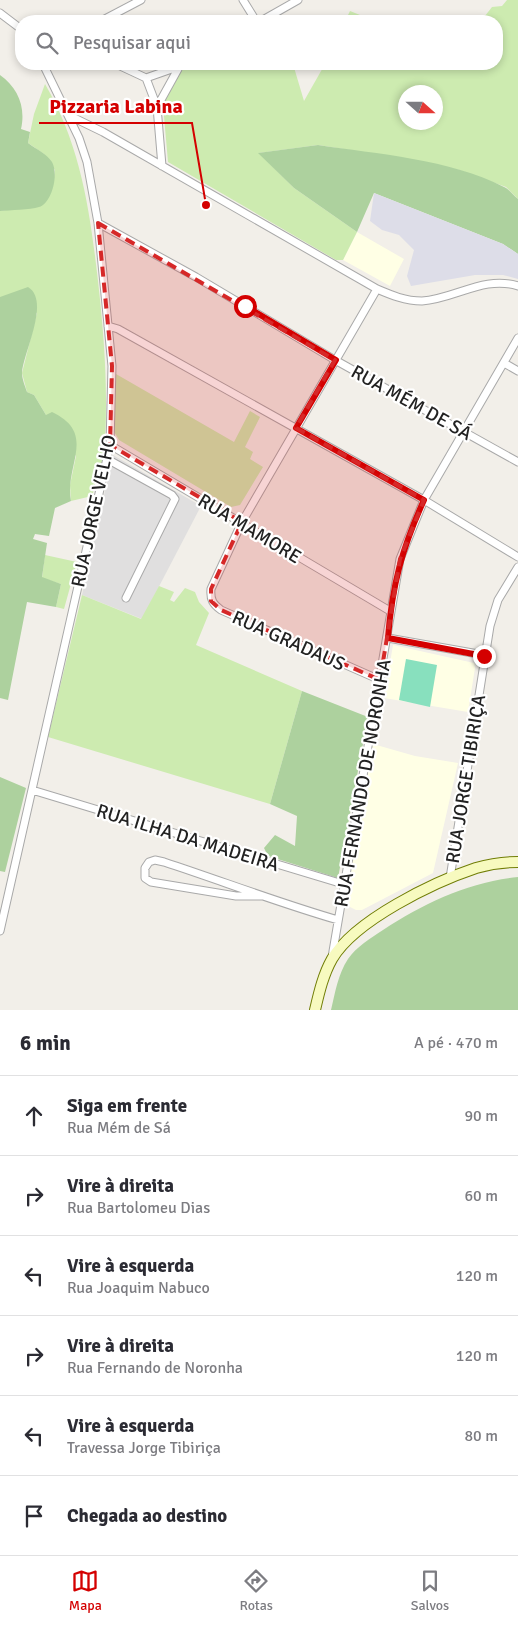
<!DOCTYPE html>
<html lang="pt">
<meta charset="utf-8">
<style>
body{margin:0;font-family:Signika,sans-serif;background:#f7f7f7;color:#2b2b33}
.compass{position:absolute;left:398px;top:85px;width:45px;height:45px;border-radius:50%;background:#fff;box-shadow:0 2px 8px #0003;rotate:111deg}
.stop{position:absolute;width:15px;height:15px;margin:-11px;border:4px solid #d40000;border-radius:50%;background:#fff}
.stop.end{background:#d40000;border-color:#fff;box-shadow:0 1px 5px #0008}
.list{margin:0;padding:0;list-style:none}
h2{display:flex;justify-content:space-between;align-items:center;height:65px;margin:0;padding:0 20px;font-size:21px}
h2 small{font-size:16px;font-weight:400;color:#7c7c81}
.list li{display:grid;grid-template-columns:32px 1fr auto;gap:15px;align-items:center;box-sizing:border-box;height:80px;padding:0 20px;border-top:1px solid #e1e1e2}
.list b{display:block;font-size:19px;white-space:nowrap}
.list p{margin:0;font-size:16px;white-space:nowrap;color:#7c7c81}
.list em{font-size:16px;font-style:normal;color:#7c7c81}
.icon{flex:none;width:28px;height:28px;fill:none;stroke:currentColor;stroke-width:2;stroke-linecap:round;stroke-linejoin:round}
.map{position:relative;flex:none;width:518px;height:1010px;overflow:hidden}
.search{position:absolute;background:#fff;box-shadow:0 2px 8px #0003;left:15px;right:15px;top:15px;height:55px;display:flex;align-items:center;gap:12px;box-sizing:border-box;padding:0 18px;border-radius:20px;color:#7c7c81;font-size:19px}
.sheet{height:545px;background:#fff}
nav{display:flex;justify-content:space-around;align-items:center;box-sizing:border-box;height:70px;border-top:1px solid #e1e1e2;background:#fff;font-size:14px;color:#7c7c81}
nav a{display:grid;justify-items:center;gap:2px}
nav .on{color:#d40000}
.map>svg:first-child{display:block}
.residential{fill:#e0dfdf}
.education{fill:#ffffe5}
.grass{fill:#cdebb0;fill-rule:evenodd}
.forest{fill:#add19e}
.pitch{fill:#88e0be}
.plaza{fill:#dddde8}
.lines{fill:none;stroke-linecap:round;stroke-linejoin:round}
.minor-casing{stroke:#a9a9a9;stroke-width:9}
.secondary-casing{stroke:#707d05;stroke-width:12}
.minor{stroke:#fff;stroke-width:7}
.secondary{stroke:#f7fabf;stroke-width:10}
.route{stroke:#d40000;stroke-width:6}
.marked{fill:#d62828;fill-opacity:0.2;stroke:#d62828;stroke-width:4;stroke-dasharray:10 6;stroke-linejoin:round}
.labels{text-anchor:middle;stroke-width:4.5;stroke-linejoin:round;paint-order:stroke}
.street-label{font-size:19px;fill:#222;stroke:#fff}
.leader{fill:none;stroke:#d40000;stroke-width:2}
.callout-dot{fill:#d40000;stroke:#fff;stroke-width:2}
.callout-label{font-size:20px;text-anchor:middle;font-weight:bold;fill:#d40000;stroke:#fff;stroke-width:4.5;stroke-linejoin:round;paint-order:stroke}
</style>
<div class="map">
<svg width="518" height="1010" viewBox="0 0 518 1010">
<rect width="100%" height="100%" fill="#f2efe9"/>
<path class="residential" d="M113 455 201 506 142 619 82 595Z"/>
<path class="education" d="M357 232 404 259 390 286 343 260Z
M393 645 474 663 475 668 468 712 384 698Z
M373 744 415 756 458 763 433 873 362 910H356L350 907 346 895Z"/>
<path class="grass" d="M507 0H518V199L506 187 459 170 400 158 318 145 259 153 294 188 357 232 343 260H336L168 162 163 105 178 69 186 64H293L304 101 325 64H497V21H481L492 7 502 6ZM406 92H436V122H406Z
M350 11 375 21H345Z
M45 84C81 146 90 211 98 281 104 334 108 387 105 441 104 460 97 478 92 496L71 501 70 485 76 456 46 415 34 395 27 392 22 373 37 313 0 297V211C37 205 50 214 55 170L44 154 28 143 34 114Z
M116 374 234 442 250 411 260 417 245 447 253 452 250 459 263 467 240 505 231 507 119 440 113 430Z
M45 555 77 562 64 609 56 607 61 584 42 578Z
M159 586 174 592 170 600 174 602 185 588 195 592 199 602 209 613 196 645 302 691 270 804 48 737 82 595 141 619Z"/>
<path class="forest" d="M0 75C18 88 26 107 21 129L30 132 28 143C36 149 47 154 52 162 59 174 52 203 39 207 30 210 10 210 0 211Z
M318 145C377 154 450 159 504 187 509 189 513 195 518 199V254L503 244 374 193 357 232 294 188 258 153Z
M28 287C51 301 23 353 22 373 22 379 25 386 27 392L34 395 46 415 52 412C98 434 64 465 71 501L55 508 49 536 35 534 33 539 47 543 42 577 61 584 56 607 27 602 8 700 0 698V297Z
M302 691 368 717 338 878 268 856 264 848 275 835 295 846 297 816 270 804Z
M0 777 26 788 5 872 0 871Z
M518 877V1010H331C335 993 338 974 348 959 356 947 371 938 383 930 424 903 469 882 518 877Z"/>
<path class="pitch" d="M406 659 437 665 430 707 399 700Z"/>
<path class="plaza" d="M374 193 503 244 518 254V279L503 275H475L411 286 407 276 414 250 399 235 382 230 370 221Z"/>
<g class="lines">
<g class="minor-casing">
<path id="minor" d="M243 0 256 21
M0 13 21 29
M101 21 141 0
M261 21 298 0
M116 64 146 78
M146 78 157 107 162 166
M146 78 186 64
M157 107 178 69
M70 116 103 132 377 289C391 295 405 301 422 301 455 299 484 275 518 286
M98 223 196 277 335 360 518 462
M377 289 242 522 211 589C210 600 213 604 221 610L380 680
M108 326 118 329 424 500 518 557
M504 363 518 371
M110 445 390 611
M107 459 172 495 175 499 126 598
M388 638 484 655
M32 790 343 884
M450 878 490 626 498 600 518 567
M261 896H236L151 882 145 878V868L149 862 155 860 164 862C222 881 279 903 338 920
M0 931 110 445 112 366 98 223 87 162 79 138 43 64
M332 957 400 559 424 500 518 338"/>
</g>
<g class="secondary-casing">
<path id="secondary" d="M315 1010C319 993 323 975 332 959 355 920 434 882 476 868 490 864 504 862 518 862"/>
</g>
<use href="#minor" class="minor"/>
<use href="#secondary" class="secondary"/>
</g>
<g class="lines">
<path class="route" d="M245 306 336 360 296 428 424 500C402 548 392 586 388 638L484 656"/>
</g>
<path class="marked" d="M98 223 335 360 296 428 424 500 400 559 380 680 221 610 211 601V589L242 522 110 445 112 366Z"/>
<g class="labels">
<g class="street-label">
<text transform="translate(412 402) rotate(29)" y="7">RUA MÉM DE SÁ</text>
<text transform="translate(93 511) rotate(-78)" y="7">RUA JORGE VELHO</text>
<text transform="translate(250 528) rotate(31)" y="7">RUA MAMORE</text>
<text transform="translate(289 640) rotate(24)" y="7">RUA GRADAUS</text>
<text transform="translate(465 779) rotate(-81)" y="7">RUA JORGE TIBIRIÇA</text>
<text transform="translate(362 783) rotate(-80)" y="7">RUA FERNANDO DE NORONHA</text>
<text transform="translate(188 837) rotate(17)" y="7">RUA ILHA DA MADEIRA</text>
</g>
</g>
<path class="leader" d="M206 205L192 123H39"/>
<circle class="callout-dot" cx="206" cy="205" r="5"/>
<g class="callout-label">
<text x="116" y="113">Pizzaria Labina</text>
</g>
</svg>
<svg class="compass" viewBox="-18 -18 36 36"><path d="M0-13l5 13h-10z" fill="#e53935"/><path d="M0 13l5-13h-10z" fill="#7c7c81"/></svg>
<div class="stop" style="left:245px;top:306px"></div>
<div class="stop end" style="left:484px;top:656px"></div>
<div class="search"><svg class="icon" aria-label="search" viewBox="0 0 24 24"><circle cx="10" cy="10" r="6"/><path d="M15 15l6 6"/></svg>Pesquisar aqui</div>
</div>
<section class="sheet">
<h2>6 min<small>A pé · 470 m</small></h2>
<ul class="list">
<li><svg class="icon" aria-label="ahead" viewBox="0 0 24 24"><path d="M12 20V5M6 11l6-6 6 6"/></svg><div><b>Siga em frente</b><p>Rua Mém de Sá</p></div><em>90 m</em></li>
<li><svg class="icon" aria-label="right" viewBox="0 0 24 24"><path d="M7 20v-9h11M14 6l5 5-5 5"/></svg><div><b>Vire à direita</b><p>Rua Bartolomeu Dias</p></div><em>60 m</em></li>
<li><svg class="icon" aria-label="left" viewBox="0 0 24 24"><path d="M17 20v-9H6M10 6l-5 5 5 5"/></svg><div><b>Vire à esquerda</b><p>Rua Joaquim Nabuco</p></div><em>120 m</em></li>
<li><svg class="icon" aria-label="right" viewBox="0 0 24 24"><path d="M7 20v-9h11M14 6l5 5-5 5"/></svg><div><b>Vire à direita</b><p>Rua Fernando de Noronha</p></div><em>120 m</em></li>
<li><svg class="icon" aria-label="left" viewBox="0 0 24 24"><path d="M17 20v-9H6M10 6l-5 5 5 5"/></svg><div><b>Vire à esquerda</b><p>Travessa Jorge Tibiriça</p></div><em>80 m</em></li>
<li><svg class="icon" aria-label="arrive" viewBox="0 0 24 24"><path d="M6 21V4h12l-3 4 3 4H6"/></svg><div><b>Chegada ao destino</b></div></li>
</ul>
</section>
<nav>
<a class="on"><svg class="icon" aria-label="map" viewBox="0 0 24 24"><path d="M3 6l6-2 6 2 6-2v14l-6 2-6-2-6 2zM9 4v14M15 6v14"/></svg>Mapa</a>
<a><svg class="icon" aria-label="directions" viewBox="0 0 24 24"><path d="M12 3l9 9-9 9-9-9zM9 14v-3h6M13 9l2 2-2 2"/></svg>Rotas</a>
<a><svg class="icon" aria-label="saved" viewBox="0 0 24 24"><path d="M7 4h10v16l-5-4-5 4z"/></svg>Salvos</a>
</nav>
